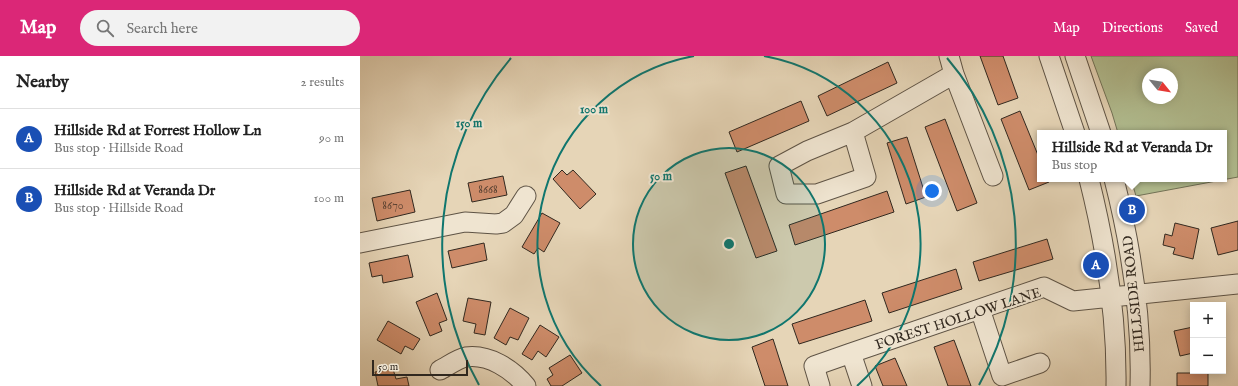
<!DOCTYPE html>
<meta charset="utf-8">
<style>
body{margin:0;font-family:"IM FELL English",serif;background:#f2f2f2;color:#222}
.controls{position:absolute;right:12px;bottom:12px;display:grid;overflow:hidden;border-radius:0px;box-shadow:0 2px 10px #0003}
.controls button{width:36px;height:36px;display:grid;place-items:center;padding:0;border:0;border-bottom:1px solid #e0e0e0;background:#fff;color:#222;font:20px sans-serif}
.compass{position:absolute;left:782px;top:12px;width:36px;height:36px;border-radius:50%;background:#fff;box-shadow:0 2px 10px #0003;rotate:120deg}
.scale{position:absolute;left:12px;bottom:10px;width:96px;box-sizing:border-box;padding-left:4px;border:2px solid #31281f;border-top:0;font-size:11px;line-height:14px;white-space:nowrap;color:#31281f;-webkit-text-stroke:3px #efe4d0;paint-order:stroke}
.you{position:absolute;left:572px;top:135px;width:14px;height:14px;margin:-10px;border:3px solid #fff;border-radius:50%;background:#1a73e8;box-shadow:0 0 0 6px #1a73e833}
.badge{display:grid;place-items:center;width:26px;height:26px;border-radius:50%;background:#db2777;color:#fff;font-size:13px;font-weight:700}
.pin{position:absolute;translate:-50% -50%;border:2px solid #fff;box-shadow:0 1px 4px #0006}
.popup{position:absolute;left:677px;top:74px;width:190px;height:52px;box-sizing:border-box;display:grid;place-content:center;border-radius:0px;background:#fff;filter:drop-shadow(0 1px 3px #0005);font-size:13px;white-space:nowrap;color:#767676}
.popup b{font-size:15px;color:#222}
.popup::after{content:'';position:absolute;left:50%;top:100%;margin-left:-8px;border:8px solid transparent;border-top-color:#fff}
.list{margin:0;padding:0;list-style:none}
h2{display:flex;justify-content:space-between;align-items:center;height:52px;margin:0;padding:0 16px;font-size:17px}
h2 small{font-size:13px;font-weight:400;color:#767676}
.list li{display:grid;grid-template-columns:26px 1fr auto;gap:12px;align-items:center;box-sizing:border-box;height:60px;padding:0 16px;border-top:1px solid #e0e0e0}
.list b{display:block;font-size:15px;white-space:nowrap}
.list p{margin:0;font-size:13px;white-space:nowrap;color:#767676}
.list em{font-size:13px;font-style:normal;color:#767676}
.icon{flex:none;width:22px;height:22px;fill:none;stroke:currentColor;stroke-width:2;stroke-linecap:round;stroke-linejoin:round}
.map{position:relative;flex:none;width:878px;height:330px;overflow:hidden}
header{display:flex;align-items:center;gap:24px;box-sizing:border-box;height:56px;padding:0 20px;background:#db2777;color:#fff}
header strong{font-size:19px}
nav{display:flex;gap:22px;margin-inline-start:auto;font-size:14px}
.search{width:280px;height:36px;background:#f2f2f2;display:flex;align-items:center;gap:10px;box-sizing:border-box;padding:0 14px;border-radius:22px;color:#767676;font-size:15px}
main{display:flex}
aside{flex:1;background:#fff}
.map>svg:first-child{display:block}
.green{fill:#b2be91;stroke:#727358;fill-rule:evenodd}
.building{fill:#ce8c6a;stroke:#31281f}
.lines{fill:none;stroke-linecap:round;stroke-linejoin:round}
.minor-casing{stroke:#5e5345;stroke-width:21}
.minor{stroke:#efe4d0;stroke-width:19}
.ring{fill:none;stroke:#0f766e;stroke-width:2}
.labels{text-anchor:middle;stroke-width:4;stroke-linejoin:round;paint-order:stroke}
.number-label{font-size:12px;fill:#584132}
.street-label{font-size:14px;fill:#31281f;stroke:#efe4d0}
.centre{fill:#0f766e;stroke:#efe4d0;stroke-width:2}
.ring-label{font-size:12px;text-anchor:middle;font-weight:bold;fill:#0f766e;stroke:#efe4d0;stroke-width:4;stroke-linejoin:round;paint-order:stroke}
</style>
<header>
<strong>Map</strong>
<div class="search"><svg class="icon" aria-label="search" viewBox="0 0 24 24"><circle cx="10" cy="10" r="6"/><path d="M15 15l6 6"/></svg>Search here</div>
<nav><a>Map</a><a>Directions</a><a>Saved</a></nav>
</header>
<main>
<aside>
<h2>Nearby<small>2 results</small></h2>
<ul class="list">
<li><span class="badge" style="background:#1a4fb4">A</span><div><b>Hillside Rd at Forrest Hollow Ln</b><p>Bus stop · Hillside Road</p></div><em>90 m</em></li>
<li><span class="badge" style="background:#1a4fb4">B</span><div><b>Hillside Rd at Veranda Dr</b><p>Bus stop · Hillside Road</p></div><em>100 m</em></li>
</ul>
</aside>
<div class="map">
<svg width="878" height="330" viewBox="0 0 878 330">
<rect width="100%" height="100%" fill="#e6d5b7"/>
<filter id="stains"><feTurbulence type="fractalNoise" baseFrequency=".005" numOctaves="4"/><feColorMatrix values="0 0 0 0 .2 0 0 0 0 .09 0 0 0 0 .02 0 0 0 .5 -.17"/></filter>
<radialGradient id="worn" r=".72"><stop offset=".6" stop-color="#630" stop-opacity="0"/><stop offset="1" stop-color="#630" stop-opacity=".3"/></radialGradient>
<path class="green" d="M731 0H878V121L776 140 771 123H864V77H758L752 57ZM788 18H812V42H788Z"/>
<path class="building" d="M620 0H643L658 42 638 49Z
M528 6 537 27 467 60 458 40Z
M441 45 449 65 377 96 369 76Z
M660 55 680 104V123H688L689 126 669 134 641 63Z
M585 63 617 147 597 155 565 71Z
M547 81 566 141 546 148 527 87Z
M386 110 417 195 396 202 365 117Z
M202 114 207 119 213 114 236 138 220 153 193 123Z
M143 120 147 139 112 146 108 127Z
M50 134 55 156 17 165 12 142Z
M527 135 534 156 435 189 429 169Z
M182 157 200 167 184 196 178 192 174 198 162 191Z
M878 165V194L858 199 851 172Z
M815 167 839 173 833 203 813 198 815 192 803 189 805 178 812 180Z
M687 183 693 203 619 225 613 206Z
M124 187 127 204 92 212 88 195Z
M48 199 53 221 23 227 22 219 12 221 9 207Z
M596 213 602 233 529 257 522 237Z
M77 237 87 264 79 267 82 275 70 280 56 246Z
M108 242 131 246 125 279 114 277 116 268 103 265Z
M505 244 512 265 439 288 432 268Z
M150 252 169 262 158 284 150 281 146 289 134 282Z
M28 265 60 283 53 294 45 290 41 298 17 284Z
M180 269 199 281 186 301 178 295 172 304 162 298Z
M833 271V297L820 300 814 275Z
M413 283 428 330H405L392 291Z
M594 284 611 330H588L574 291Z
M210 299 222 317 202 330H191L187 323 193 319 189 312Z
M535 302 547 330H523L515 310Z
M33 313 36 323 47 321 49 330H18L15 316Z
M817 317H848V330H817Z"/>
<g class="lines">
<g class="minor-casing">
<path id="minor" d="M589 0 594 18 633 120
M689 0 715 77
M715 0 741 77
M493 76 506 121 457 138H426L419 110 447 95 493 76 594 18
M729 123C746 191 757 260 756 330
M754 123C771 190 782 260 780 330
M0 187 105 166 136 168 143 167 154 159 166 140
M620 253 642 320 680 307
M491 297 684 231 713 245 878 228
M80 314C88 310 97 303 106 301 129 298 152 313 166 330
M460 330 454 310 491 297 502 330"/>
</g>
<use href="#minor" class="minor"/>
</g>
<circle cx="369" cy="188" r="96" fill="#0f766e" fill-opacity=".12"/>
<g class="ring">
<circle cx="369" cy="188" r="96"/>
<path d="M241 330A191 191 0 0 1 334 0M404 0A191 191 0 0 1 497 330"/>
<path d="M119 329A287 287 0 0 1 151 2M587 2A287 287 0 0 1 619 329"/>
</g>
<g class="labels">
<g class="number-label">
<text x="128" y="137">8668</text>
<text x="33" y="153">8670</text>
</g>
<g class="street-label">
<text transform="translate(773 238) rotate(-96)" y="5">HILLSIDE ROAD</text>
<text transform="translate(598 262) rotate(-18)" y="5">FOREST HOLLOW LANE</text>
</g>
</g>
<circle cx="369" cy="188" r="6" class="centre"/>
<g class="ring-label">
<text x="234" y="57">100 m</text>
<text x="109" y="71">150 m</text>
<text x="301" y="124">50 m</text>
</g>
<rect width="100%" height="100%" filter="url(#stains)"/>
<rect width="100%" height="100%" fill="url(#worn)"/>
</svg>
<div class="controls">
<button>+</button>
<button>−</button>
</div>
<svg class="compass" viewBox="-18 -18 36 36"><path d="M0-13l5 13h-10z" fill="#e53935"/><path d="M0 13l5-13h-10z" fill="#767676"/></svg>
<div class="scale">50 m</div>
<div class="you"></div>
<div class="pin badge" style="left:736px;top:209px;background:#1a4fb4">A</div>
<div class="pin badge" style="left:772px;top:154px;background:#1a4fb4">B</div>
<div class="popup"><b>Hillside Rd at Veranda Dr</b>Bus stop</div>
</div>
</main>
